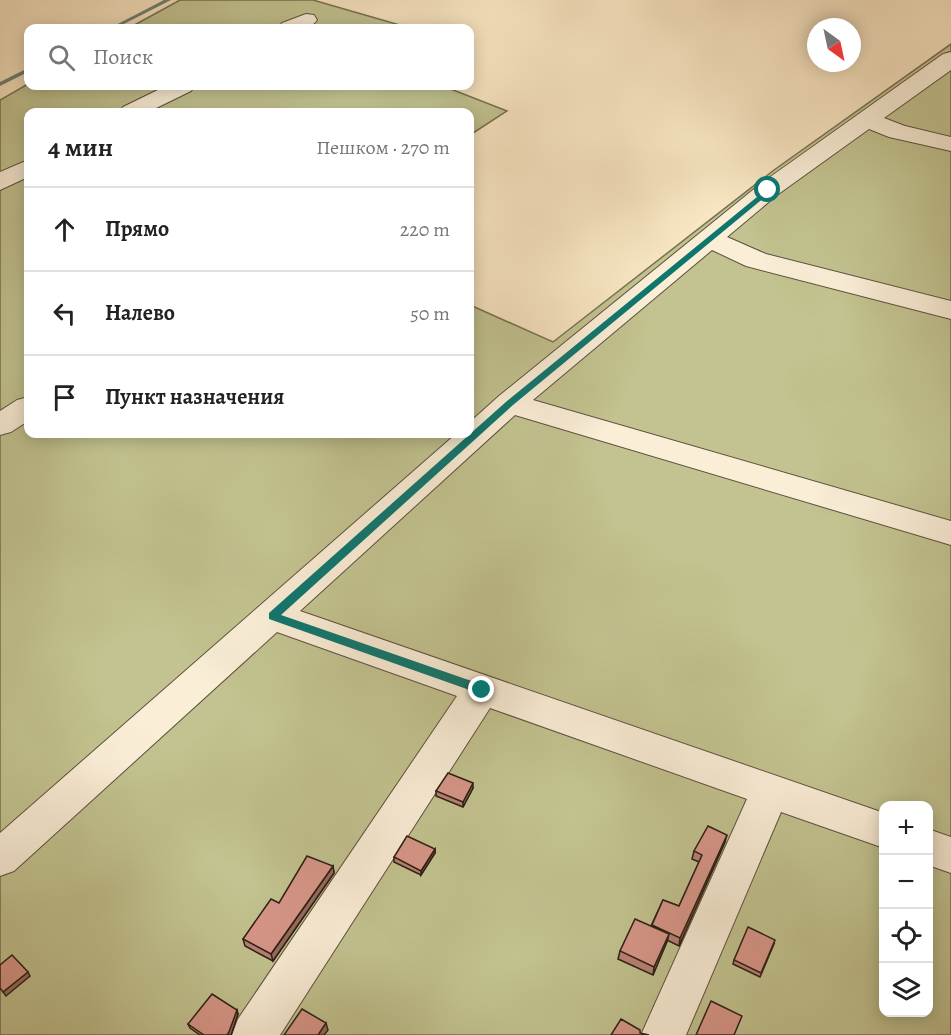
<!DOCTYPE html>
<html lang="ru">
<meta charset="utf-8">
<style>
body{margin:0;font-family:Alegreya,serif;background:#f6f6f6;color:#222}
.controls{position:absolute;right:18px;bottom:18px;display:grid;overflow:hidden;border-radius:12px;box-shadow:0 3px 15px #0003}
.controls button{width:54px;height:54px;display:grid;place-items:center;padding:0;border:0;border-bottom:2px solid #e0e0e0;background:#fff;color:#222;font:30px sans-serif}
.compass{position:absolute;left:807px;top:18px;width:54px;height:54px;border-radius:50%;background:#fff;box-shadow:0 3px 15px #0003;rotate:147deg}
.stop{position:absolute;width:18px;height:18px;margin:-14px;border:4px solid #0f766e;border-radius:50%;background:#fff}
.stop.end{background:#0f766e;border-color:#fff;box-shadow:0 2px 6px #0008}
.list{margin:0;padding:0;list-style:none}
h2{display:flex;justify-content:space-between;align-items:center;height:78px;margin:0;padding:0 24px;font-size:26px}
h2 small{font-size:20px;font-weight:400;color:#767676}
.list li{display:grid;grid-template-columns:39px 1fr auto;gap:18px;align-items:center;box-sizing:border-box;height:84px;padding:0 24px;border-top:2px solid #e0e0e0}
.list b{display:block;font-size:22px;white-space:nowrap}
.list em{font-size:20px;font-style:normal;color:#767676}
.icon{flex:none;width:33px;height:33px;fill:none;stroke:currentColor;stroke-width:2;stroke-linecap:round;stroke-linejoin:round}
.map{position:relative;flex:none;width:951px;height:1035px;overflow:hidden}
.search{position:absolute;background:#fff;box-shadow:0 3px 15px #0003;left:24px;top:24px;width:450px;height:66px;display:flex;align-items:center;gap:15px;box-sizing:border-box;padding:0 21px;border-radius:12px;color:#767676;font-size:22px}
.panel{position:absolute;background:#fff;box-shadow:0 3px 15px #0003;left:24px;top:108px;width:450px;height:330px;border-radius:12px}
.map>svg:first-child{display:block}
.green{fill:#c2c390;stroke:#777152;stroke-width:1.5;fill-rule:evenodd}
.lines{fill:none;stroke-linecap:round;stroke-linejoin:round}
.stream{fill:#707f71;fill-rule:evenodd}
.minor-casing{stroke:#5f503f;stroke-width:2}
.minor{fill:#faeed7;fill-rule:evenodd}
.wall{fill:#b98176;stroke:#2c1f13;stroke-width:1.5}
.shaded-wall{fill:#966960;stroke:#2c1f13;stroke-width:1.5}
.building{fill:#d79689;stroke:#2c1f13;stroke-width:1.5}
.route{fill:#0f766e}
</style>
<div class="map">
<svg width="951" height="1035" viewBox="0 0 951 1035">
<rect width="100%" height="100%" fill="#f8e5c2"/>
<filter id="stains"><feTurbulence type="fractalNoise" baseFrequency=".00333" numOctaves="4"/><feColorMatrix values="0 0 0 0 .2 0 0 0 0 .09 0 0 0 0 .02 0 0 0 .5 -.17"/></filter>
<radialGradient id="worn" r=".72"><stop offset=".6" stop-color="#630" stop-opacity="0"/><stop offset="1" stop-color="#630" stop-opacity=".3"/></radialGradient>
<path class="green" d="M180 0H313L410 28H129Z
M951 44V1035H0V100L28 84 443 86 507 111 470 135V112H28V434H470V305L553 342 774 170ZM884 806H928V1012H884Z"/>
<g class="lines">
<path class="stream" d="M164 0H171L116 28H110Z
M28 68V72L0 86V82Z"/>
<g class="minor-casing">
<path id="minor" d="M306 14 314 15 317 20C309 32 292 29 279 28L282 23Z
M951 52V70L884 118 905 126 951 137V151L889 137 869 129 777 195 727 237 766 254 951 301V319L746 266 712 250 533 400 951 521V545L515 415 300 611 884 813V848L781 812 686 1035H641L747 799 490 708 280 1035H232L238 1019 457 696 277 632 14 871 0 876V833L456 434H470V422L499 396 759 185 943 54Z
M166 86H195L191 91 148 112H119L123 107Z
M28 160V177L0 190V172Z
M28 397V421L11 432 0 435V411L17 400Z
M928 829 951 837V873L928 865Z"/>
</g>
<use href="#minor" class="minor"/>
</g>
<path class="wall" d="M473 788 463 807 436 796V791Z
M725 842 679 946 667 940 653 975 618 959 620 951 651 926 663 900 679 906 699 862 692 859 694 851Z
M435 849V853L421 875 394 862V857Z
M333 866 334 873 273 961 245 946 243 939 279 903Z
M774 944 760 977 733 964 734 960Z
M238 1014 231 1035H200L190 1028 188 1024Z"/>
<path class="shaded-wall" d="M473 783V788L463 807V802Z
M727 835 725 842 679 946 680 938Z
M435 849V853L421 875V871Z
M333 866 334 873 273 961 271 954Z
M669 934 667 942 653 975 654 967Z
M28 972 30 976 6 996 3 992Z
M237 1010 238 1014 231 1035H227Z
M326 1023 328 1030 324 1035H318Z"/>
<path class="building" d="M448 773 473 783 463 802 436 791Z
M708 826 727 835 680 938 652 925 663 900 679 906 702 855 694 851Z
M407 836 435 849 421 871 394 857Z
M307 856 333 866 271 954 243 939 271 899 279 903Z
M635 919 669 934 654 967 620 951Z
M748 927 775 940 761 973 734 960Z
M12 955 28 972 3 992 0 988V965Z
M212 994 237 1010 229 1032 227 1035H204L188 1024Z
M711 1001 742 1016 734 1035H696Z
M302 1009 326 1023 318 1035H284Z
M621 1019 640 1030V1033L649 1035H611Z"/>
<path class="route" d="M768 188 772 190 771 192 513 405 281 615 486 686V693H478L269 619V613L507 401Z"/>
<rect width="100%" height="100%" filter="url(#stains)"/>
<rect width="100%" height="100%" fill="url(#worn)"/>
</svg>
<div class="controls">
<button>+</button>
<button>−</button>
<button><svg class="icon" aria-label="locate" viewBox="0 0 24 24"><circle cx="12" cy="12" r="6"/><path d="M12 2v4M12 18v4M2 12h4M18 12h4"/></svg></button>
<button><svg class="icon" aria-label="layers" viewBox="0 0 24 24"><path d="M12 4l9 5-9 5-9-5zM3 14l9 5 9-5"/></svg></button>
</div>
<svg class="compass" viewBox="-18 -18 36 36"><path d="M0-13l5 13h-10z" fill="#e53935"/><path d="M0 13l5-13h-10z" fill="#767676"/></svg>
<div class="stop" style="left:768px;top:190px"></div>
<div class="stop end" style="left:482px;top:690px"></div>
<div class="search"><svg class="icon" aria-label="search" viewBox="0 0 24 24"><circle cx="10" cy="10" r="6"/><path d="M15 15l6 6"/></svg>Поиск</div>
<section class="panel">
<h2>4 мин<small>Пешком · 270 m</small></h2>
<ul class="list">
<li><svg class="icon" aria-label="ahead" viewBox="0 0 24 24"><path d="M12 20V5M6 11l6-6 6 6"/></svg><div><b>Прямо</b></div><em>220 m</em></li>
<li><svg class="icon" aria-label="left" viewBox="0 0 24 24"><path d="M17 20v-9H6M10 6l-5 5 5 5"/></svg><div><b>Налево</b></div><em>50 m</em></li>
<li><svg class="icon" aria-label="arrive" viewBox="0 0 24 24"><path d="M6 21V4h12l-3 4 3 4H6"/></svg><div><b>Пункт назначения</b></div></li>
</ul>
</section>
</div>
